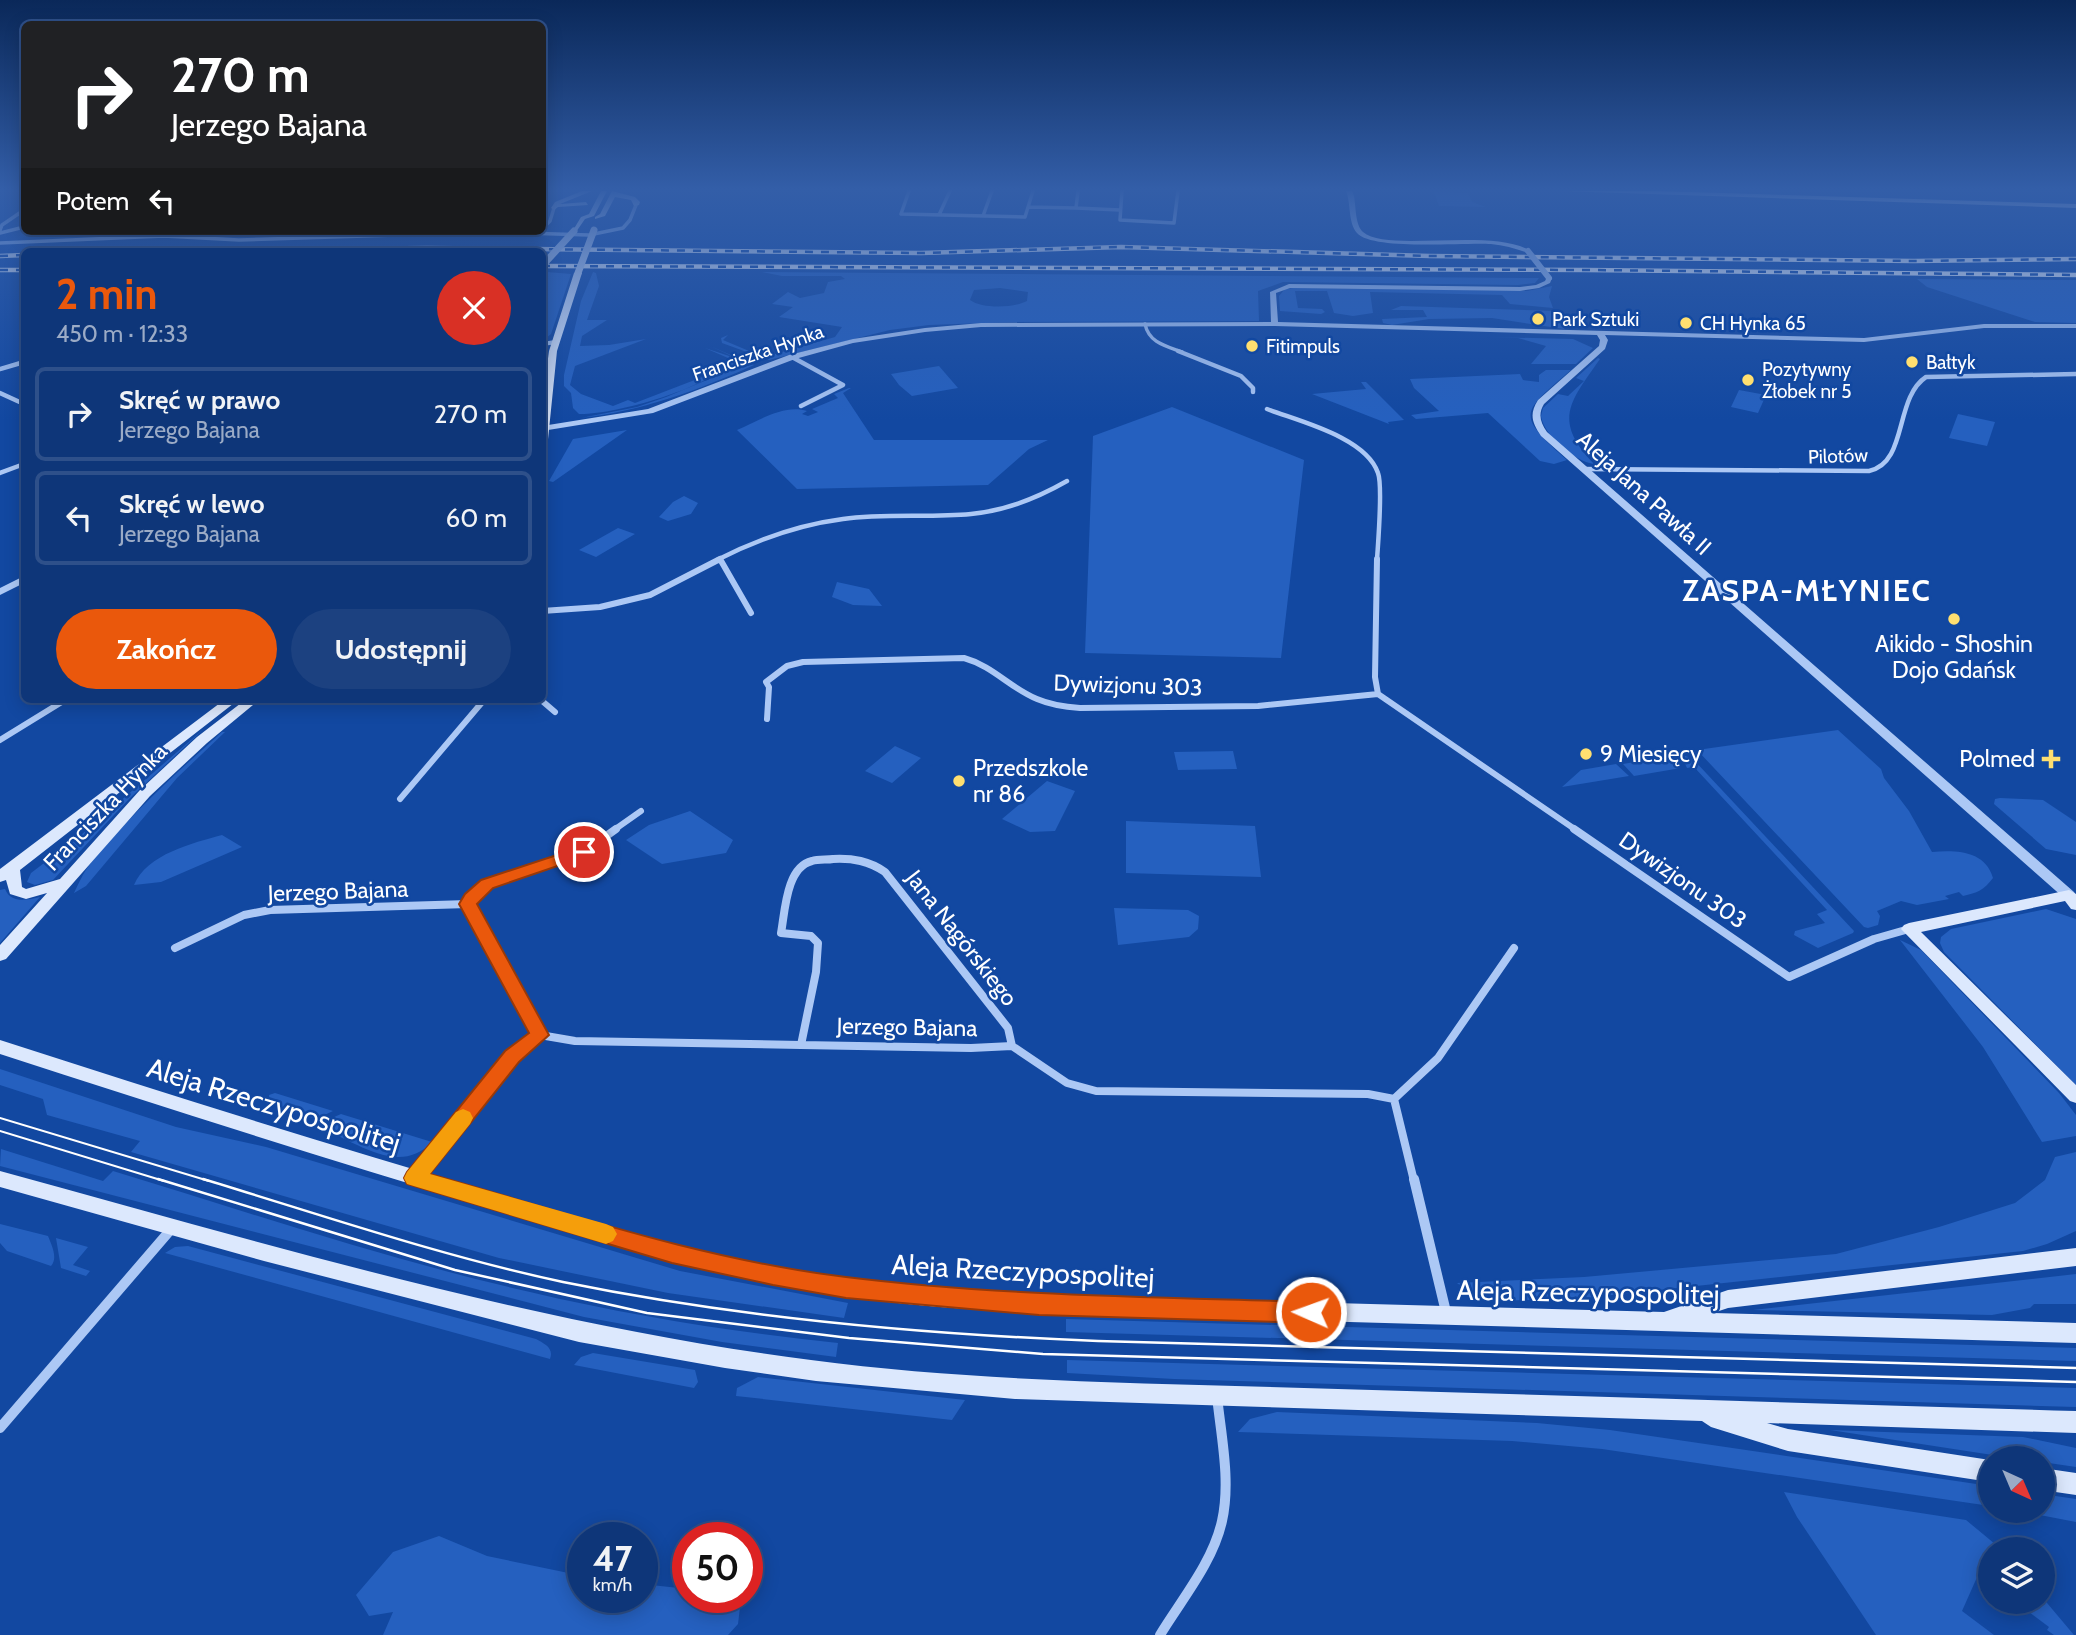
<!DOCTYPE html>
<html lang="pl">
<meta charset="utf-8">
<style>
:root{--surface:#0e3679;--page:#1c4180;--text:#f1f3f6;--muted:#9babc6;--line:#2e508a;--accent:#ea580c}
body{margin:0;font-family:Cabin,sans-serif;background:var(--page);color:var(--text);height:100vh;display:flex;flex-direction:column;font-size:26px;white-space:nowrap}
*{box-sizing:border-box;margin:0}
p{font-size:23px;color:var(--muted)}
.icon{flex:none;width:38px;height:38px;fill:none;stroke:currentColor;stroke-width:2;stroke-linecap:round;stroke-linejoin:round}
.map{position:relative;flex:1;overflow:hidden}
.details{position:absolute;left:21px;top:248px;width:525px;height:455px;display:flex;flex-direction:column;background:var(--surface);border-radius:10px;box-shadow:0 4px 18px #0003,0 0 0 2px var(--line)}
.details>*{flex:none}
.banner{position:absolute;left:21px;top:21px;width:525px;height:214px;border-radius:10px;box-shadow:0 4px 18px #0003,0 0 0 2px var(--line);background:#202124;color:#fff;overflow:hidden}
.needle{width:46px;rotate:136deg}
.tools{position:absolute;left:1978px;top:1446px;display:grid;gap:14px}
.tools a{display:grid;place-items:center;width:77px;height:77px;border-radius:50%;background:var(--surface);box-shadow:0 4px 18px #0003,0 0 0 2px var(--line);font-size:35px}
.speed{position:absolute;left:567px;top:1522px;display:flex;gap:14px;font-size:35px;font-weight:700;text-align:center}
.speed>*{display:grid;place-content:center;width:91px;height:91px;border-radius:50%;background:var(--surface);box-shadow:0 4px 18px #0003,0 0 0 2px var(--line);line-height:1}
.speed small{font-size:18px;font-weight:400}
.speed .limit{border:10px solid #d22;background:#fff;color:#111}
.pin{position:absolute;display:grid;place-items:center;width:60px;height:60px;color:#fff;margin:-30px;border:4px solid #fff;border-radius:50%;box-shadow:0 2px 7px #0007}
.me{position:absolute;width:77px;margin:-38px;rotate:272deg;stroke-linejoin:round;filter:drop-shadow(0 0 5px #0008)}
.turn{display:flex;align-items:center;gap:24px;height:147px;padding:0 35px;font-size:32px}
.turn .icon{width:91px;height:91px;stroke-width:2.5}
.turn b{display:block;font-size:49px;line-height:60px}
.then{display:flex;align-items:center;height:66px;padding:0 35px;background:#0003;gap:14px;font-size:26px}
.round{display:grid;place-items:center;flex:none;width:74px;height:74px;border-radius:37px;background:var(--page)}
.headline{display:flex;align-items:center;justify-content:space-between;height:119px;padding:0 35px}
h1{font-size:42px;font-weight:800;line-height:52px;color:var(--accent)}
.cta{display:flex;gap:14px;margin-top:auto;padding:14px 35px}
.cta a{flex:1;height:80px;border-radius:42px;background:var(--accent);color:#fff;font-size:28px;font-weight:800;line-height:80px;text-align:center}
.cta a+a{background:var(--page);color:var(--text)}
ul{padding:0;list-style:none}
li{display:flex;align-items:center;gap:21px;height:94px;margin:0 14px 10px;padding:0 21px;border:4px solid var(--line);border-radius:10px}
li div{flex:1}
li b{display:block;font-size:26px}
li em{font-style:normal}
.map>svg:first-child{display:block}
.green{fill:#2560bf;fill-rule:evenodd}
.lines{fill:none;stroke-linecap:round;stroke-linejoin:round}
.minor-far4{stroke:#acc8f5;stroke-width:3.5}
.minor-far3{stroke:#acc8f5;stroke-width:4.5}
.minor-far2{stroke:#acc8f5;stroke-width:6}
.minor-far1{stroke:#acc8f5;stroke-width:8}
.minor{stroke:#acc8f5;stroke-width:10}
.tertiary{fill:#acc8f5;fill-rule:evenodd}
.secondary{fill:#dce8fd;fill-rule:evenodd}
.primary{fill:#fafbff;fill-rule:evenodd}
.tram-far1{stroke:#fff;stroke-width:2}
.tram{stroke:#fff;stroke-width:2.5}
.rail-casing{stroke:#fff;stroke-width:4.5}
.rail{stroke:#1248a1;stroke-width:2.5;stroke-dasharray:8;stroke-linecap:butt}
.tertiary-bridge{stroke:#acc8f5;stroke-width:6}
.secondary-bridge{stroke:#dce8fd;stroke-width:7}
.route{fill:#ea580c;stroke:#983908;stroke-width:2}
.slow{fill:#f59e0b}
.poi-dot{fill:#ffdf70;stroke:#1248a1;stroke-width:2.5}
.labels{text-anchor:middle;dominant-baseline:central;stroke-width:5;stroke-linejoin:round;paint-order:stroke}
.far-poi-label{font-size:19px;fill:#fff;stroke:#1248a1;text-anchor:start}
.far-street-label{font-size:19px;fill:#fff;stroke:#1248a1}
.street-label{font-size:23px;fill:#fff;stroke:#1248a1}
.poi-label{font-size:23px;fill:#fff;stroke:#1248a1;text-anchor:start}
.near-street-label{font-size:28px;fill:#fff;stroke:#1248a1}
.district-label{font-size:30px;font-weight:bold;letter-spacing:2px;fill:#fff;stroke:#1248a1}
</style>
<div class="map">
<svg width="2076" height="1635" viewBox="0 0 2076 1635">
<rect width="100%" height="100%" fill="#1248a1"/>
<path class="green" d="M1434 192 1468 193 1472 202 1486 207 1439 206Z
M547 272 571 274 551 334 545 339H542V274Z
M593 272 596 273 599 286 587 320H607L582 336 580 346 609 345 646 339 575 366 570 385 581 394 613 406 628 400 635 403 718 371 728 358 705 348 729 356 731 361C710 388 614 415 579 414L573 408 571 393 564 386V375L581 301Z
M762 272 1539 278 1535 283 1518 285 1283 282 1258 291 1259 321 1013 322 929 325 890 330 769 360 722 343 721 338 728 335 723 340 761 356H768L835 337 842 327 779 317 793 307 772 304 788 292 800 298 824 293 828 282 845 279 841 276H782ZM1000 288 1028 292 1027 301C1014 308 982 309 970 300L974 290Z
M1917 279 2076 280V323L2035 322 1927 287Z
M1552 286 1549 297 1553 308 1510 304 1502 295 1370 292 1373 313 1353 316 1334 313 1327 291H1295L1298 308 1322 309 1325 312 1321 314 1280 311 1279 296 1285 289 1293 288 1527 291Z
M1401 306 1556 311 1564 329 1492 318 1429 319 1392 325 1383 323 1382 319 1427 317 1423 310H1391Z
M1487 337 1573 339 1593 348 1576 364H1531L1546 346 1518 338Z
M710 346 754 365C699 390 642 411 581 418L637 407 666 397 724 373 734 357Z
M1598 358 1600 359C1570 402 1552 420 1594 464 1574 461 1544 436 1541 416L1543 408 1558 394 1568 396 1584 381 1576 378Z
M939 366 958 388 912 396 899 385 891 374Z
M1546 370H1571C1521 413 1515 414 1567 460L1554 464 1540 461 1488 413 1416 419 1411 415 1439 411 1414 388 1410 379 1520 374 1523 380 1539 382V375Z
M1361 382H1366L1404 420 1388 422 1389 424 1312 394 1366 389Z
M849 388H851L843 393 874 440H1048L1029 449 988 485 797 489 737 430C758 421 784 404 807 411L802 414 808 416 818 412 812 409 838 398 834 394Z
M1739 390 1766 395 1758 413 1731 407Z
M1172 407 1304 460 1281 658 1085 653 1093 436Z
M1958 414 1995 422 1987 446 1949 438Z
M627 430 553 482 549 481 573 439Z
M684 496 698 503 691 514 668 521 659 517 673 502Z
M618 528 635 534 596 557 579 550Z
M837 582 869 589 882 606 853 605 832 597Z
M206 727 129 799 53 880 35 885 27 882 31 873 81 835Z
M1838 730 1881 769 1884 778 1909 811 1932 852C1955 850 1985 850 1993 878 1984 890 1977 893 1963 896L1959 892 1945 896 1949 899 1917 905 1901 901 1877 911 1880 916 1878 925 1868 928 1864 927 1697 750Z
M222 732H225L177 778 86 886 74 893C79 883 83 873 90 864 129 816 176 773 222 732Z
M895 746 921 758 892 783 865 771Z
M1233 751 1237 769 1178 770 1174 752Z
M1675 755 1681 768 1634 776 1623 764Z
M1681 755 1692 758 1854 931 1853 933 1818 948 1794 935 1795 931 1825 923 1817 914 1827 910 1694 767 1687 768Z
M1616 764 1629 776 1562 787 1581 770Z
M1047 781 1075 791 1055 831 1030 832 1002 819Z
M2000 798 2043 800 2076 822V855L2046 849 1994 804 1995 799Z
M690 811 733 840 726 853 662 864 626 840 649 825Z
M1126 821 1255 826 1261 877 1126 873Z
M222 835 242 847 161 882 134 885C147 854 193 843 222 835Z
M5 889C11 904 27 900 40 897L0 943V890Z
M1114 908 1188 910 1199 916 1198 929 1189 937 1118 945Z
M2046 909 2076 919V1085L1944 952 1940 943 1941 937 1951 929Z
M1900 940 1921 950 2059 1093 2076 1115V1136L2042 1142 1983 1047Z
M0 1069 176 1127 266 1147 680 1271 848 1303 844 1318 668 1293 499 1258 131 1152 140 1141 47 1115 43 1099 0 1085Z
M275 1093 333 1111 316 1119 270 1104 269 1095Z
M341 1114 432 1142C398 1178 354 1139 318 1128L323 1122Z
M1 1149 103 1181 113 1171C251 1213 389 1260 530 1292 631 1316 734 1332 838 1343L836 1357 722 1342 584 1317 0 1166Z
M2076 1152V1231L2047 1244 2023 1251 1584 1298 1493 1301 1476 1297 1457 1283 1584 1277 1836 1254 1939 1227 2015 1203 2045 1180 2055 1157Z
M0 1224 48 1236C52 1246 58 1258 51 1266L7 1251 0 1243Z
M56 1238 88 1247 73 1265 90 1271 86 1276 61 1268Z
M188 1246 536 1339C545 1344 554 1348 550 1359L165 1253 175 1247Z
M2076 1274V1304H2034L2030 1308 1992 1315 1753 1310Z
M1066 1319 2076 1348V1361L1066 1332Z
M593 1353 695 1370 698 1382 694 1388 574 1365 581 1357Z
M1067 1360 2076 1388V1407L1174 1379 1067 1373Z
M758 1377 965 1400 952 1420 736 1396 737 1388Z
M1277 1412 1537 1423 1610 1430 1990 1486V1506L1602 1449 1512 1441 1238 1432 1250 1419Z
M1830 1430 2023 1437 2076 1448V1467L2042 1462V1458H2012Z
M1784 1492 1966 1520 2001 1549H1990V1583L1978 1575 1962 1611 1994 1635H1876L1797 1517Z
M2042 1494 2076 1499V1522L2014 1510H2042Z
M439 1536 487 1556 583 1576V1598H642V1584L688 1589V1598L741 1599 738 1624 728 1635H383L393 1612 369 1616 356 1595 393 1552Z
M2042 1597 2074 1635H2054L2047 1630 2049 1627 2014 1601H2042Z"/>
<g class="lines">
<path class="minor-far4" d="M909 191 901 214 1025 217 1033 191
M1122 191 1120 220 1174 223 1178 191
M1029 207 1076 208 1078 191
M1076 208 1120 210
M939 215 950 191
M983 216 992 191
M545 226 550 221 554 208
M0 230 2 225 24 210
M0 233 24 227
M0 243 164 236 239 240 491 232 589 235 623 228 630 220 636 205
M1145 324C1149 343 1166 346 1182 352"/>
<path class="minor-far3" d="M1178 351 1241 376 1253 388V392
M792 357 843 385 801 406
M0 369 24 362
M0 393 24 404
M1267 409C1298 421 1366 437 1378 473 1383 486 1378 543 1377 560
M1583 469 1869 471C1908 463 1894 398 1926 377L2076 374
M0 473 24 464
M717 560C758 539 797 525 843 519 885 513 929 518 971 514 1004 511 1039 497 1067 481"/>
<path class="minor-far2" d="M720 559 751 613
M1377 559 1375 677 1378 694 1576 830
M542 611 600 607 650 595 720 559
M541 700 555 712
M767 719 769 687 766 682 787 666 803 662 964 658C993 666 1010 688 1037 699 1051 705 1065 707 1080 708L1258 706 1378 694
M0 740 65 700
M400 799 484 700
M614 830 641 811"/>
<path class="minor-far1" d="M1574 829 1789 977 1874 939 1909 929
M468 904 475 892 487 884 584 852 616 829
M175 948 244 915 270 910 468 904 540 1035
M801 1045 971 1048 1012 1046
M1394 1099 1414 1181
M415 1178 512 1056 540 1035 575 1041 801 1045 816 972 818 943 811 936 781 933C785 912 786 867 812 861 818 859 827 860 833 859 853 858 869 861 885 872L1008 1028 1012 1046 1067 1083 1096 1091 1368 1094 1394 1099 1438 1058 1514 948"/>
<path class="minor" d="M1414 1179 1446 1312
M0 1428 173 1227
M1160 1635C1182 1599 1213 1562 1222 1521 1231 1481 1221 1436 1217 1396"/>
<path class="tertiary" d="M1346 191H1352L1354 196C1356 206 1355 225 1363 232 1387 253 1491 227 1531 251L1528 253C1516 249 1504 245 1491 244 1464 242 1373 251 1357 233 1348 223 1351 203 1346 191Z
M1547 277 1552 278 1550 283 1539 288 1520 291 1290 288 1276 293 1278 322 1864 338 1984 324H2076V328H1984L1864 342 1605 335 1608 340 1605 349 1544 404C1538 414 1540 422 1547 432L2074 892 2076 895 2074 898H2064L1541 436C1532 423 1529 414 1538 400L1599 346 1600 340 1597 335 1275 326 981 327 925 332 853 343 795 359 653 413 542 431V426L648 409 789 355 853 339 925 328 981 323 1271 322 1270 292 1289 284 1520 287 1536 285 1545 281Z
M555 340 559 342 558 344 542 346V342Z
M24 576V583L0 595V588Z"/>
<path class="secondary" d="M582 191H592L560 204 586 202 588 205 558 207 554 210 551 208 555 202Z
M601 191H607L594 216 585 219 576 232H572L581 217 589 214Z
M612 191 635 197 640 202 639 205 634 206 631 200 615 197 605 216 595 219V217L600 214Z
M578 271 582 273 557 351 547 449 542 452V404L549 351 574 273Z
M224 700H238L20 870 22 887 26 889 60 879 140 790 197 737 245 700H259L207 743 150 796 6 959 0 961V945L47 893 26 899 10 894 6 880 0 882V869Z
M2069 890 2076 894V910L2071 909 2065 901 1921 932 2076 1085V1103L2070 1101 1901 929 1904 925 1909 923Z
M0 1040C164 1093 329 1145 495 1193 597 1223 698 1254 803 1272 881 1286 960 1290 1039 1295L1664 1312 1728 1290 2076 1248V1266L1728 1308 1713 1313 2076 1323V1343L1039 1313C960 1309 881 1304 803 1290 694 1271 589 1238 484 1206 322 1158 161 1106 0 1054Z
M0 1171C266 1244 537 1325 811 1360 986 1383 1162 1383 1338 1389 1584 1396 1830 1404 2076 1411V1433L1767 1423 1788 1429 1990 1460V1482L1788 1451 1711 1427 1702 1421 1015 1399 816 1381 725 1368 579 1342 264 1261 0 1187Z
M2042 1468 2076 1473V1495L2042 1490Z"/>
<path class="primary" d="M1560 191H1657L2076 204V208Z"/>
<path class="tram-far1" d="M0 1118 209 1181
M0 1131 164 1181"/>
<path class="tram" d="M158 1179 455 1270 647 1313 849 1338 1043 1354 2076 1382
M203 1179C322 1215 441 1256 563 1282 739 1318 919 1334 1098 1341L2076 1368"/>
<defs>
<path id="rail" d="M101 252 427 248 921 253 1121 247 1430 256 1914 261 2076 259
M0 256 24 255
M542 266 1586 270 2076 275
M0 270H24"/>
</defs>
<use href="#rail" class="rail-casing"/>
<use href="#rail" class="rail"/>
<path class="tertiary-bridge" d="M1528 251 1549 278"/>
<path class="secondary-bridge" d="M542 266 574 231
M578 273 594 230"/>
</g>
<linearGradient id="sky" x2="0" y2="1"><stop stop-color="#0a2859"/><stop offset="0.45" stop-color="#335ea8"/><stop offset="1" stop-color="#335ea8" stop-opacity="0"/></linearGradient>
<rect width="2076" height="420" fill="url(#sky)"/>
<path class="route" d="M584 846 590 848 593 852 590 855 493 888 477 904 549 1035 519 1062 430 1174C567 1213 704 1260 846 1277 1000 1296 1156 1297 1311 1302L1319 1305 1323 1312 1319 1320 1311 1323 1039 1315 846 1298 773 1285 672 1263 407 1184 404 1178 407 1172 505 1051 529 1033 459 904 465 894 481 880Z"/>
<path class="slow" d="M463 1109 470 1112 473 1118 470 1124 430 1174 606 1224 613 1227 617 1234 613 1241 606 1244 407 1184 404 1178 407 1172 456 1112Z"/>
<g class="poi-dot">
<circle cx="1538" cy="319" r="7"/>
<circle cx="1686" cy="323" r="7"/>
<circle cx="1252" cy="346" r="7"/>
<circle cx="1912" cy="362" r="7"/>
<circle cx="1748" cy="380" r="7"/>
<circle cx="1954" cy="619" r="7"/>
<circle cx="1586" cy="754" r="7"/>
<path d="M2047.5 748.5h7v7h7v7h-7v7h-7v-7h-7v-7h7z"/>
<circle cx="959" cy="781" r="7"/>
</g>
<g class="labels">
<g class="far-poi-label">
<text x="1552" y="319">Park Sztuki</text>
<text x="1700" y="323">CH Hynka 65</text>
<text x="1266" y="346">Fitimpuls</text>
<text x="1926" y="362">Bałtyk</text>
<text x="1762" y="369">Pozytywny<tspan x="1762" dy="22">Żłobek nr 5</tspan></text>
</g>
<g class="far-street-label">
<text transform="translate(758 353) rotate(-19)">Franciszka Hynka</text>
<text transform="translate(1838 456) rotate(-2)">Pilotów</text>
</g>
<g class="street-label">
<text transform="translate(1644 493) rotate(42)">Aleja Jana Pawła II</text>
<text transform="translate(1128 685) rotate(2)">Dywizjonu 303</text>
<text transform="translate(105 807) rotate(-46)">Franciszka Hynka</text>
<text transform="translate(1683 880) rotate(35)">Dywizjonu 303</text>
<text transform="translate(338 891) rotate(-2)">Jerzego Bajana</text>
<text transform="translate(962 938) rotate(52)">Jana Nagórskiego</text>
<text transform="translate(907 1027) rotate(1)">Jerzego Bajana</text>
</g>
<g class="poi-label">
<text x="1954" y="644" text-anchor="middle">Aikido - Shoshin<tspan x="1954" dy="26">Dojo Gdańsk</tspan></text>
<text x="1600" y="754">9 Miesięcy</text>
<text x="2035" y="759" text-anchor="end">Polmed</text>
<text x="973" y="768">Przedszkole<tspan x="973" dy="26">nr 86</tspan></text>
</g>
<g class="near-street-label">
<text transform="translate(274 1105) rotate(17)">Aleja Rzeczypospolitej</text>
<text transform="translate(1023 1271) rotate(3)">Aleja Rzeczypospolitej</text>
<text transform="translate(1588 1292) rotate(1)">Aleja Rzeczypospolitej</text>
</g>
<g class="district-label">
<text x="1807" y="590">ZASPA-MŁYNIEC</text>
</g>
</g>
</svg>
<div class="tools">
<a><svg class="needle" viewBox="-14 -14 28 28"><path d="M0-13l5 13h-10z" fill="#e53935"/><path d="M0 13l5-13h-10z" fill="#9babc6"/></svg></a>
<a><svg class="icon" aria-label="layers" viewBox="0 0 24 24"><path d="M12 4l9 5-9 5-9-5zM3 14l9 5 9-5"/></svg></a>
</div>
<div class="speed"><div>47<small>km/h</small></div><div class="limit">50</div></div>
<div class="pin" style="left:584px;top:852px;background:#d93025"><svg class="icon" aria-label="arrive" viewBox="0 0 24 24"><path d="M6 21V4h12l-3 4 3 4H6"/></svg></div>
<svg class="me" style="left:1311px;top:1312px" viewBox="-20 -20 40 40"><circle r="17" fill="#ea580c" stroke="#fff" stroke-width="3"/><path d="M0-11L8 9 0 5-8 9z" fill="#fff"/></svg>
<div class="banner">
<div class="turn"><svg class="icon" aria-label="right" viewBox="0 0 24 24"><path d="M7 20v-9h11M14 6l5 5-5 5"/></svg><div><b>270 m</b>Jerzego Bajana</div></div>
<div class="then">Potem<svg class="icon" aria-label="left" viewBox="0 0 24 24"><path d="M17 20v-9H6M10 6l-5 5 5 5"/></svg></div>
</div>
<section class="details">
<div class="headline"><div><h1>2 min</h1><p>450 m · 12:33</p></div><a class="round" style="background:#d93025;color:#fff"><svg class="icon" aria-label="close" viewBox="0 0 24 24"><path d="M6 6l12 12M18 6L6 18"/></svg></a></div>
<ul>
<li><svg class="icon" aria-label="right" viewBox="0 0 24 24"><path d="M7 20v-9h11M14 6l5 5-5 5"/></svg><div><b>Skręć w prawo</b><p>Jerzego Bajana</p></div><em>270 m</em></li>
<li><svg class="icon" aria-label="left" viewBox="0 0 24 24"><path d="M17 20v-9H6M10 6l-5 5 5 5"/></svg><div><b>Skręć w lewo</b><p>Jerzego Bajana</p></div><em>60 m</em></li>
</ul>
<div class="cta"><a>Zakończ</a><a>Udostępnij</a></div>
</section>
</div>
